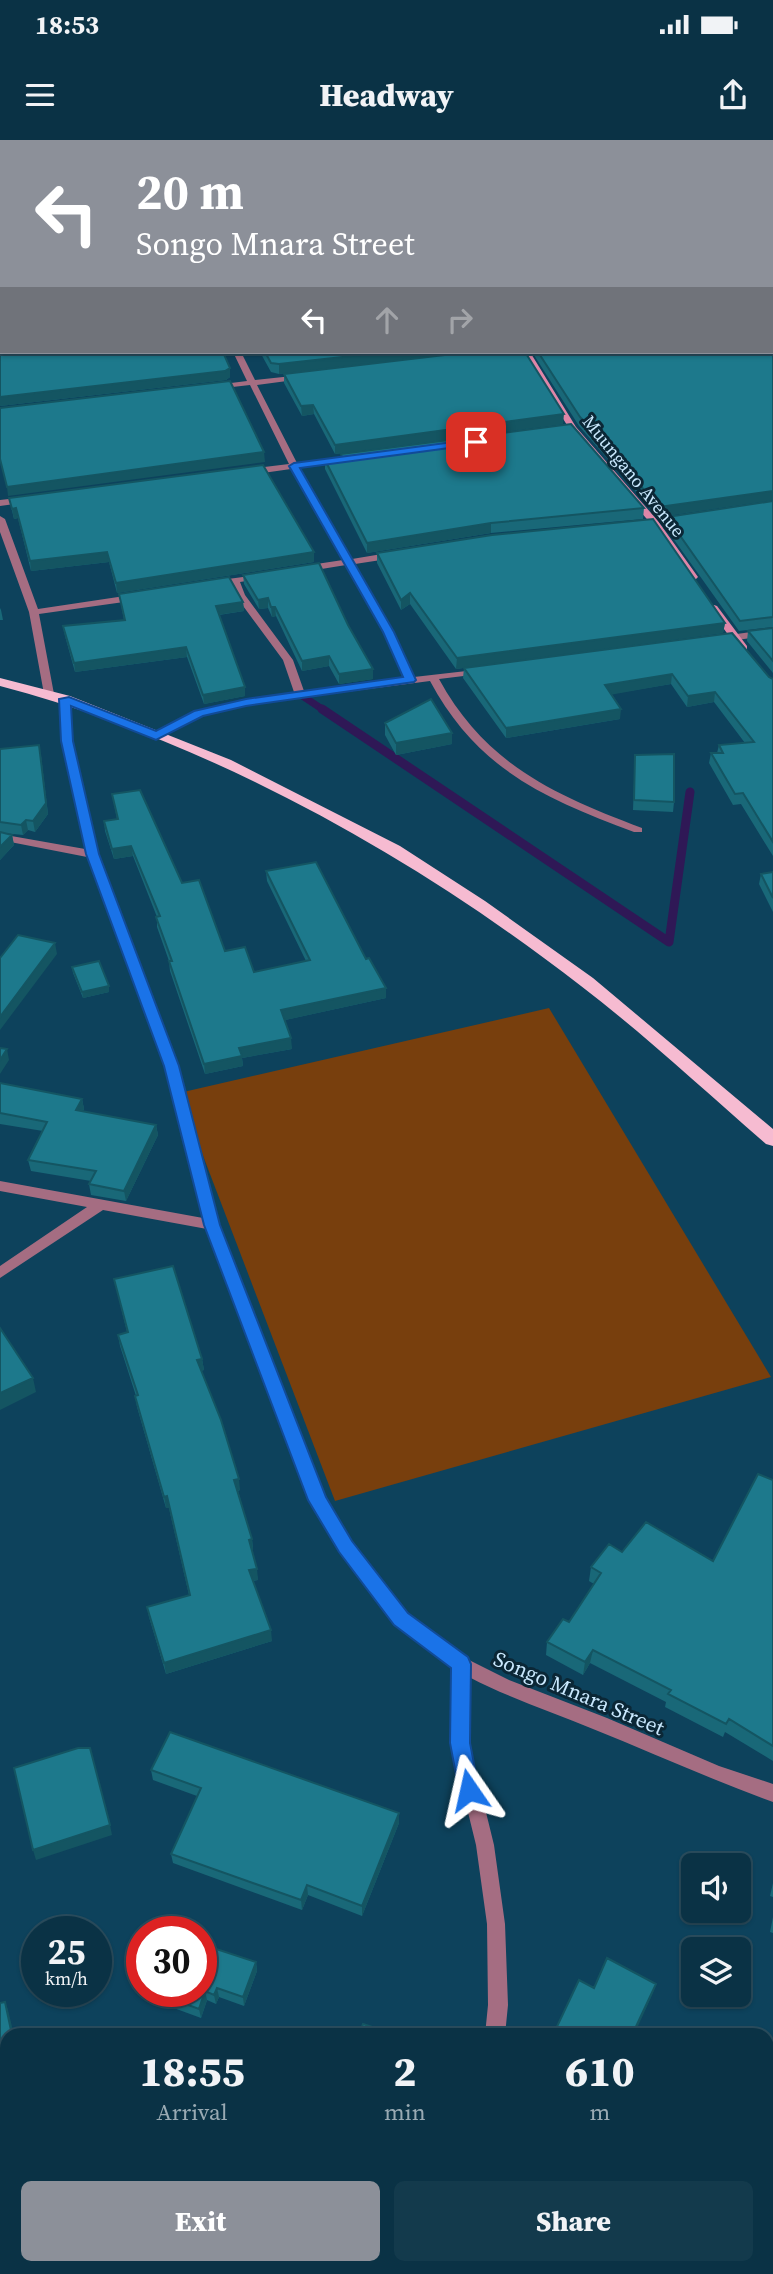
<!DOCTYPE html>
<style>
:root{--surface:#0a3245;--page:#133a4c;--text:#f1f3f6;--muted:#99aab3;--line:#2a4d5e;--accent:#8c9099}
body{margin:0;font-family:"Source Serif 4",serif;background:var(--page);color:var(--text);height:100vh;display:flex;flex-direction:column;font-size:26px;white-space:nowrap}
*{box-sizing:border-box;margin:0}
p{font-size:23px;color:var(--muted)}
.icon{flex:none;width:38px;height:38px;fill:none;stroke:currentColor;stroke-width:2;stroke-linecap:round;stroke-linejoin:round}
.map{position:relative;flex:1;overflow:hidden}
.drawer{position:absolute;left:0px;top:1888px;width:774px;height:247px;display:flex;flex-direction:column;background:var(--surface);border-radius:21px 21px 0 0;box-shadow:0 2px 5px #0004,0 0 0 2px var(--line)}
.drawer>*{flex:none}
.banner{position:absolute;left:0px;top:0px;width:774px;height:214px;box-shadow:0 2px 5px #0004,0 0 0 2px var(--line);background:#8c9099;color:#fff;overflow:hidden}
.controls{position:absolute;left:681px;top:1713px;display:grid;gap:14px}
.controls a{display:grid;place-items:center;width:70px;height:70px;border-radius:10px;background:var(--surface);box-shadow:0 2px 5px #0004,0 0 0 2px var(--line);font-size:35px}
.speed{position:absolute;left:21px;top:1776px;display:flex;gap:14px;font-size:35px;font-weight:700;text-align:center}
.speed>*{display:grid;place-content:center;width:91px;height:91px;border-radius:50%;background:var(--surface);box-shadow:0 2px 5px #0004,0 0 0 2px var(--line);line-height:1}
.speed small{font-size:18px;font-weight:400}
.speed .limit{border:10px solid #d22;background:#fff;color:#111}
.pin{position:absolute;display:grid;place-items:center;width:60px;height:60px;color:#fff;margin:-30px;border-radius:14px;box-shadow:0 4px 10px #0006}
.me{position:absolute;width:77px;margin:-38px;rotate:349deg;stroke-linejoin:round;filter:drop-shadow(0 0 5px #0008)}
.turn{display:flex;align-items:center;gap:24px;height:147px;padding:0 21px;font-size:32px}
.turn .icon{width:91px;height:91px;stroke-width:2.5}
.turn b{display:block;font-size:49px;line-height:60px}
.lanes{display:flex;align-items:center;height:66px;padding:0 21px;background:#0003;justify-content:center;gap:35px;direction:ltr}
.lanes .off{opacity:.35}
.eta{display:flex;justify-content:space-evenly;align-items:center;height:119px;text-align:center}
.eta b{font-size:42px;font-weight:800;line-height:49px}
.primary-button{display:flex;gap:14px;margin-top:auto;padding:14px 21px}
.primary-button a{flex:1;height:80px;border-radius:10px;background:var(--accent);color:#fff;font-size:28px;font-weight:800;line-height:80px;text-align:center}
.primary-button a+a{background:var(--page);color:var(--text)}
.status{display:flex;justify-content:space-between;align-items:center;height:49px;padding:0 35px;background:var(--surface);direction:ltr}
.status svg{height:19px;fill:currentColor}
header{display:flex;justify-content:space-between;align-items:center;height:91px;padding:0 21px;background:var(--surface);font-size:32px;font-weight:800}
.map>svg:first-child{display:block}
.green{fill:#783f0d}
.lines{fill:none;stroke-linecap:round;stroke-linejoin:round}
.stream-far1{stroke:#2f1856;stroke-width:7}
.stream{stroke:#2f1856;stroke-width:9}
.minor{fill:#a56d82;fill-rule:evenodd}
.secondary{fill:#de86a8;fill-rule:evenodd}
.trunk{fill:#f6bbd1;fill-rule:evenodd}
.wall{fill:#196878}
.shaded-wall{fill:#145562}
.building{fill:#1d798c;stroke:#145562;stroke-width:2}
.route{fill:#1a73e8;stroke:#114b97;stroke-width:2}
.labels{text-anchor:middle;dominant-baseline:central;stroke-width:6;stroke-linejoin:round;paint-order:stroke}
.far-street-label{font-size:18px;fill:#cae9fe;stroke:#0b2736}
.street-label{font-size:21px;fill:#cae9fe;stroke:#0b2736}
</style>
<div class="status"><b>18:53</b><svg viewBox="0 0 49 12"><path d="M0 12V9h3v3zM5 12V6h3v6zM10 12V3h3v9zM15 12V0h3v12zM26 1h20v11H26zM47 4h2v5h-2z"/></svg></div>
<header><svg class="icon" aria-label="menu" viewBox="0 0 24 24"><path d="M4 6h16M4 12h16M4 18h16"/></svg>Headway<svg class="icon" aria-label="share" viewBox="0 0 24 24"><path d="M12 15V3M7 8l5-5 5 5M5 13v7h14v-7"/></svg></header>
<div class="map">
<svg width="773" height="2134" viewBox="0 0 773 2134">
<rect width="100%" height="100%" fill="#0d425c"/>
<path class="green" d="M549 868 771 1237 335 1361 179 953Z"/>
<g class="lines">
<path class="stream-far1" d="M301 555 325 571"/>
<path class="stream" d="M322 569 669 802 690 652"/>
<path class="minor" d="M700 0H707L708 2H701Z
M233 212H241L255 240 302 235 306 237 302 239 257 245 297 323 342 317 346 320 342 323 300 328 352 419 394 412 399 415 394 418 355 424 394 492 414 537 484 529 485 531 480 534 439 539C486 625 555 655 642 688V692H634C544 658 478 630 430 541L246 565 202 576 160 598H152V594L194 572 246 559 294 552 283 520 235 455 231 444 210 446V442L213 441 265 434V438L240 442 245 455 293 520 304 551 404 538 384 492 346 425 303 432 298 429 303 426 343 420 291 329 248 335 244 332 248 329 289 324 250 245 215 249 211 247 215 245 247 241Z
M26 357 31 360 29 362 0 366V360Z
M0 376 5 379 38 469 138 454 143 457 138 460 39 474 54 554 53 556H45L44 554 29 472 0 392Z
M773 489V495L722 502 717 499 722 496Z
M65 556 70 559 72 602 98 714 178 926 219 1085 324 1358 351 1402 407 1474 467 1519 509 1540 607 1578 719 1626 773 1644V1662C712 1640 653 1613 593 1589 552 1572 509 1558 469 1537V1603L494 1705 505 1784 508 1865 505 1895H485L488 1865 487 1784 476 1705 451 1603 452 1528 395 1484 339 1412 311 1365 207 1089 103 1070 0 1138V1126L87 1067 0 1051V1041L203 1078 164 926 87 717 0 700V694L85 709 62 602 60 559Z
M284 2128H313L310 2134H281Z"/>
<path class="secondary" d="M522 212H530L576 287 658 381 698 437 696 439H690L652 385 570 290Z
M714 465 717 466 747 506V510H739L709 468Z"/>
<path class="trunk" d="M0 538 70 556 231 620 400 706 485 761 593 838 773 989V1006L766 1004C705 951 645 895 581 846 411 714 208 601 0 546Z"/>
</g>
<path class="wall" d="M0 0H701L2 2V212L230 228V237L226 240 0 266Z
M772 60H773V360L658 377 579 286 532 212H772Z
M260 212H466L279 234 271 232Z
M284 234 563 284 335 314 314 274 302 276 284 243Z
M341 314 644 368 643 379 491 393 367 413 325 329V320L341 317Z
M9 358 314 412V422L117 453 109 422 31 431 18 378 14 379Z
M773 361V487L739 491 665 387 667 377Z
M377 413 725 483 723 493 456 529 410 464 401 470 377 423Z
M243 435 373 539 339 544 329 526 302 531 276 476 272 477 268 468 259 469 244 444Z
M119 454 243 462 244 471 219 475 245 556 204 564 187 517 75 532 65 496 63 486 124 480Z
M0 468 1 470 3 480H0Z
M773 488V533L747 501 748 491Z
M464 528 769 537 773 539V716L741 664 733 665 709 623 711 613H717L719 605 745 603 714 562 687 567 671 544 611 554 620 579 506 598 463 538Z
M385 583 452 604 396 615 385 595Z
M0 609 41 616 48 674 35 692 28 690 23 695 3 693 12 695 14 705 0 720Z
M635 615 674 662 673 672 633 670Z
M112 654 182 743 225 811 254 832 306 821 267 741 266 731 386 858 285 880 292 909 242 918 243 926 205 934 170 831 169 821 157 787V777L133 716 114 719 105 691 104 681 117 679Z
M773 732V772L759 744 761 734Z
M72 827 109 846V852L83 858 73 833Z
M0 943 82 959 84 969 83 971 156 985 158 995 126 1061 91 1055 89 1044 91 1041 31 1031 28 1020 43 991 0 984Z
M114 1139 202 1219 204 1230 201 1231 240 1350 238 1351 252 1399 253 1410H252L258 1440 253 1441 272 1501 166 1534 149 1477 147 1467 189 1455 169 1368H166L137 1267 135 1256H136L120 1206 118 1195 127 1192Z
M773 1340V1621L725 1592 723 1597 665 1567 666 1562 590 1523 583 1535 546 1515 547 1502 569 1482 594 1444 589 1441 591 1427 622 1412 713 1421Z
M151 1630 399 1673V1683L362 1776 308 1755 302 1770 173 1723 171 1714 197 1656 153 1640Z
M773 1743V1757L770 1756Z
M773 1777V1793L770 1792Z
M256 1822 257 1831 244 1866 219 1857 216 1864 207 1860 201 1878 171 1867 169 1858Z"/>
<path class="shaded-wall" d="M388 212H466L279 234V224Z
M230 228V237L226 240 0 266V257Z
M313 265 314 274 302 276 301 266Z
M564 274 563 284 335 314V305Z
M264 312 265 322 8 356 7 347Z
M773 351V360L658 377 659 367Z
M16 368 18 378 14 379 12 369Z
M491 383V393L367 413V403Z
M107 412 109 422 31 431 30 421Z
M314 412V422L117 453 116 443Z
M410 453V464L401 470V460Z
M268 458V468L259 469 258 460Z
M243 462 244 471 217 475 216 466Z
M271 467H275L276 476 272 477Z
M725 483 723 493 456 529 457 518Z
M186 507 187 517 75 532 74 523Z
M329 516V526L302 531V521Z
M373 529V539L339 544V534Z
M672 534 671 544 604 556 605 545Z
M245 547V556L204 564 203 555Z
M715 552 714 562 687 567 688 556Z
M621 569 620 579 506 598V588Z
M452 593V604L396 615V603Z
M41 616 48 674 35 692 33 681Z
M26 680 28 690 23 695 21 685Z
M12 695 14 705 0 720V707Z
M131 706 133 716 114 719 112 709Z
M55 803 57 814 0 890V877Z
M109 846V852L83 858 82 852Z
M386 848V858L281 881V870Z
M291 898 292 909 242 918 243 926 205 934 204 924 239 908Z
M7 909 9 920 0 934V920Z
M82 959 84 969 78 980 76 970Z
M156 985 158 995 126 1061 124 1051Z
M202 1219 204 1230 198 1232 197 1220Z
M33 1238 36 1252 0 1270V1253Z
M239 1339 240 1350 236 1351 234 1340Z
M167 1356 169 1368H166L164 1357Z
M252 1399 253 1410 250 1411 249 1400Z
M257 1429 258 1440 250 1441 249 1430Z
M271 1490 272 1501 166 1534 164 1523Z
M593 1510 590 1523 583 1535 585 1522Z
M399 1673V1683L362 1776V1766Z
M110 1685 112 1695 36 1720 33 1710Z
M307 1745 308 1755 302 1770 301 1760Z
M256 1822 257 1831 244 1866 243 1857Z
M656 1844 653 1853 634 1895H632Z
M217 1848 219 1857 216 1864 214 1855Z
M205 1851 207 1860 201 1878 199 1869Z
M5 1862 8 1870 14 1895H12Z
M7 1930V1940L0 1943V1933Z
M31 2128H35V2134H31Z"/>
<path class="building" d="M3 0H701L703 2H2V48L0 47V1Z
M720 0H773V43H772V2H708Z
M2 52V101H0V57Z
M772 65H773V148H772Z
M0 108H2V186H0Z
M772 157H773V351L659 367 580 277 538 212H772Z
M0 194H2V212H223L230 228 225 231 0 257Z
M265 212H388L279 224 271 223Z
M470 212H525L564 274 335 305 313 265 301 266 284 234Z
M230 241 264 312 7 347 0 319V268Z
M571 284 644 368 491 383 367 403 325 320 342 317 341 314Z
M263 325 314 412 116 443 107 412 30 421 16 368 12 369 9 358Z
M773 361V477L740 481 667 377Z
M653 379 725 483 457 518 410 453 401 460 377 413 492 395Z
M319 423 348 485 373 529 339 534 329 516 302 521 275 467H271L268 458 258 460 243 435Z
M229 437 243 462 216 466 245 547 203 555 186 507 74 523 63 486 125 480 119 454Z
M773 488V521L748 491Z
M732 493 769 537 773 539V702L743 653 735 654 711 613H723L719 605 754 602 715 552 688 556 672 534 605 545 621 569 506 588 464 528Z
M431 559 452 593 396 603 385 583Z
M39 605 46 663 33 681 26 680 21 685 0 682V609Z
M674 614V662L634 660 635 615Z
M140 650 182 743 199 740 225 811 245 807 254 832 310 820 266 731 316 722 366 819 369 818 386 848 281 870 291 898 239 908 242 916 204 924 169 821H172L156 777 160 776 131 706 112 709 104 681 118 679 112 654Z
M0 692 12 695 0 707Z
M773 732V758L761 734Z
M18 795 55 803 0 877V818Z
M99 821 109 846 82 852 72 827Z
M0 908 7 909 0 920Z
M0 943 82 959 76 970 156 985 124 1051 89 1044 96 1031 28 1020 47 982 0 973Z
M173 1126 202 1219 197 1220 221 1280 239 1339 234 1340 252 1399 249 1400 257 1429 249 1430 271 1490 164 1523 147 1467 190 1455 167 1356 164 1357 135 1256 138 1255 118 1195 128 1192 114 1139Z
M0 1188 33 1238 0 1253Z
M758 1334 773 1340V1606L729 1579 726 1584 668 1554 671 1550 593 1510 585 1522 547 1502 563 1479 569 1482 601 1433 591 1427 609 1404 622 1412 646 1382 713 1421Z
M170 1592 399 1673 362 1766 307 1745 301 1760 171 1714 201 1648 151 1630Z
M78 1608H90L110 1685 33 1710 14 1628Z
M201 1804 256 1822 243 1857 217 1848 214 1855 205 1851 199 1869 169 1858 172 1852H201Z
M607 1818 656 1844 632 1895H553L579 1840 594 1848Z
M5 1862 12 1895H7V1930L0 1933V1863Z
M363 1884 397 1895H359Z
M7 2110V2128H31V2134H0V2111Z
M123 2128H163V2134H95Z"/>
<path class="route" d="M476 299 481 302 479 304 300 328 394 492 416 540 414 542 246 566 203 576 156 600 71 566 73 601 99 714 179 926 220 1085 326 1357 352 1401 408 1473 468 1517 471 1524 470 1603 479 1650 476 1657 469 1659 462 1657 459 1650 450 1603 451 1528 394 1485 339 1412 308 1360 204 1085 164 926 86 714 61 601 59 559 69 557 156 591 194 571 246 559 403 537 383 492 289 326 294 323Z"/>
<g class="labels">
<g class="far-street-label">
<text transform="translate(634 336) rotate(51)">Muungano Avenue</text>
</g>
<g class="street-label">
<text transform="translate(579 1553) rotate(23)">Songo Mnara Street</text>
</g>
</g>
</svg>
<div class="controls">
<a><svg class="icon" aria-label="sound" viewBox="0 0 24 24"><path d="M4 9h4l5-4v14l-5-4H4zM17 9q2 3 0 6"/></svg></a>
<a><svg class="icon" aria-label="layers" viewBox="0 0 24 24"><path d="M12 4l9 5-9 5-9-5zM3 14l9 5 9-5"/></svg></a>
</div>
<div class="speed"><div>25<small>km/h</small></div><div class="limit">30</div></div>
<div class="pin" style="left:476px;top:302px;background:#d93025"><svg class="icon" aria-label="arrive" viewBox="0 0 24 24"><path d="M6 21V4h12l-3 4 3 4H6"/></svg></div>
<svg class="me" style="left:469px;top:1650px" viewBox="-20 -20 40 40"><path d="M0-17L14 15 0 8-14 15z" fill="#1a73e8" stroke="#fff" stroke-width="4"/></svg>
<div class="banner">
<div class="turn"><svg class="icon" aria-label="left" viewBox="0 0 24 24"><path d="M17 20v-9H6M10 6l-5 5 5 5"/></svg><div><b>20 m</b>Songo Mnara Street</div></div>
<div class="lanes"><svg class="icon" aria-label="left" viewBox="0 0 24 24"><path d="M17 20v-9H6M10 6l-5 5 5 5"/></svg><svg class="icon off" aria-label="ahead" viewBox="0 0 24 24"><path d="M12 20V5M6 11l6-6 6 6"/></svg><svg class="icon off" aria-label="right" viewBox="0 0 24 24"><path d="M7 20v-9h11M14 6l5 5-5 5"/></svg></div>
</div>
<section class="drawer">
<div class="eta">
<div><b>18:55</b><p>Arrival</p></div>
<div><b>2</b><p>min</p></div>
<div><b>610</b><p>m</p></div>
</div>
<div class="primary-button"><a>Exit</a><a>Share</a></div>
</section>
</div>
